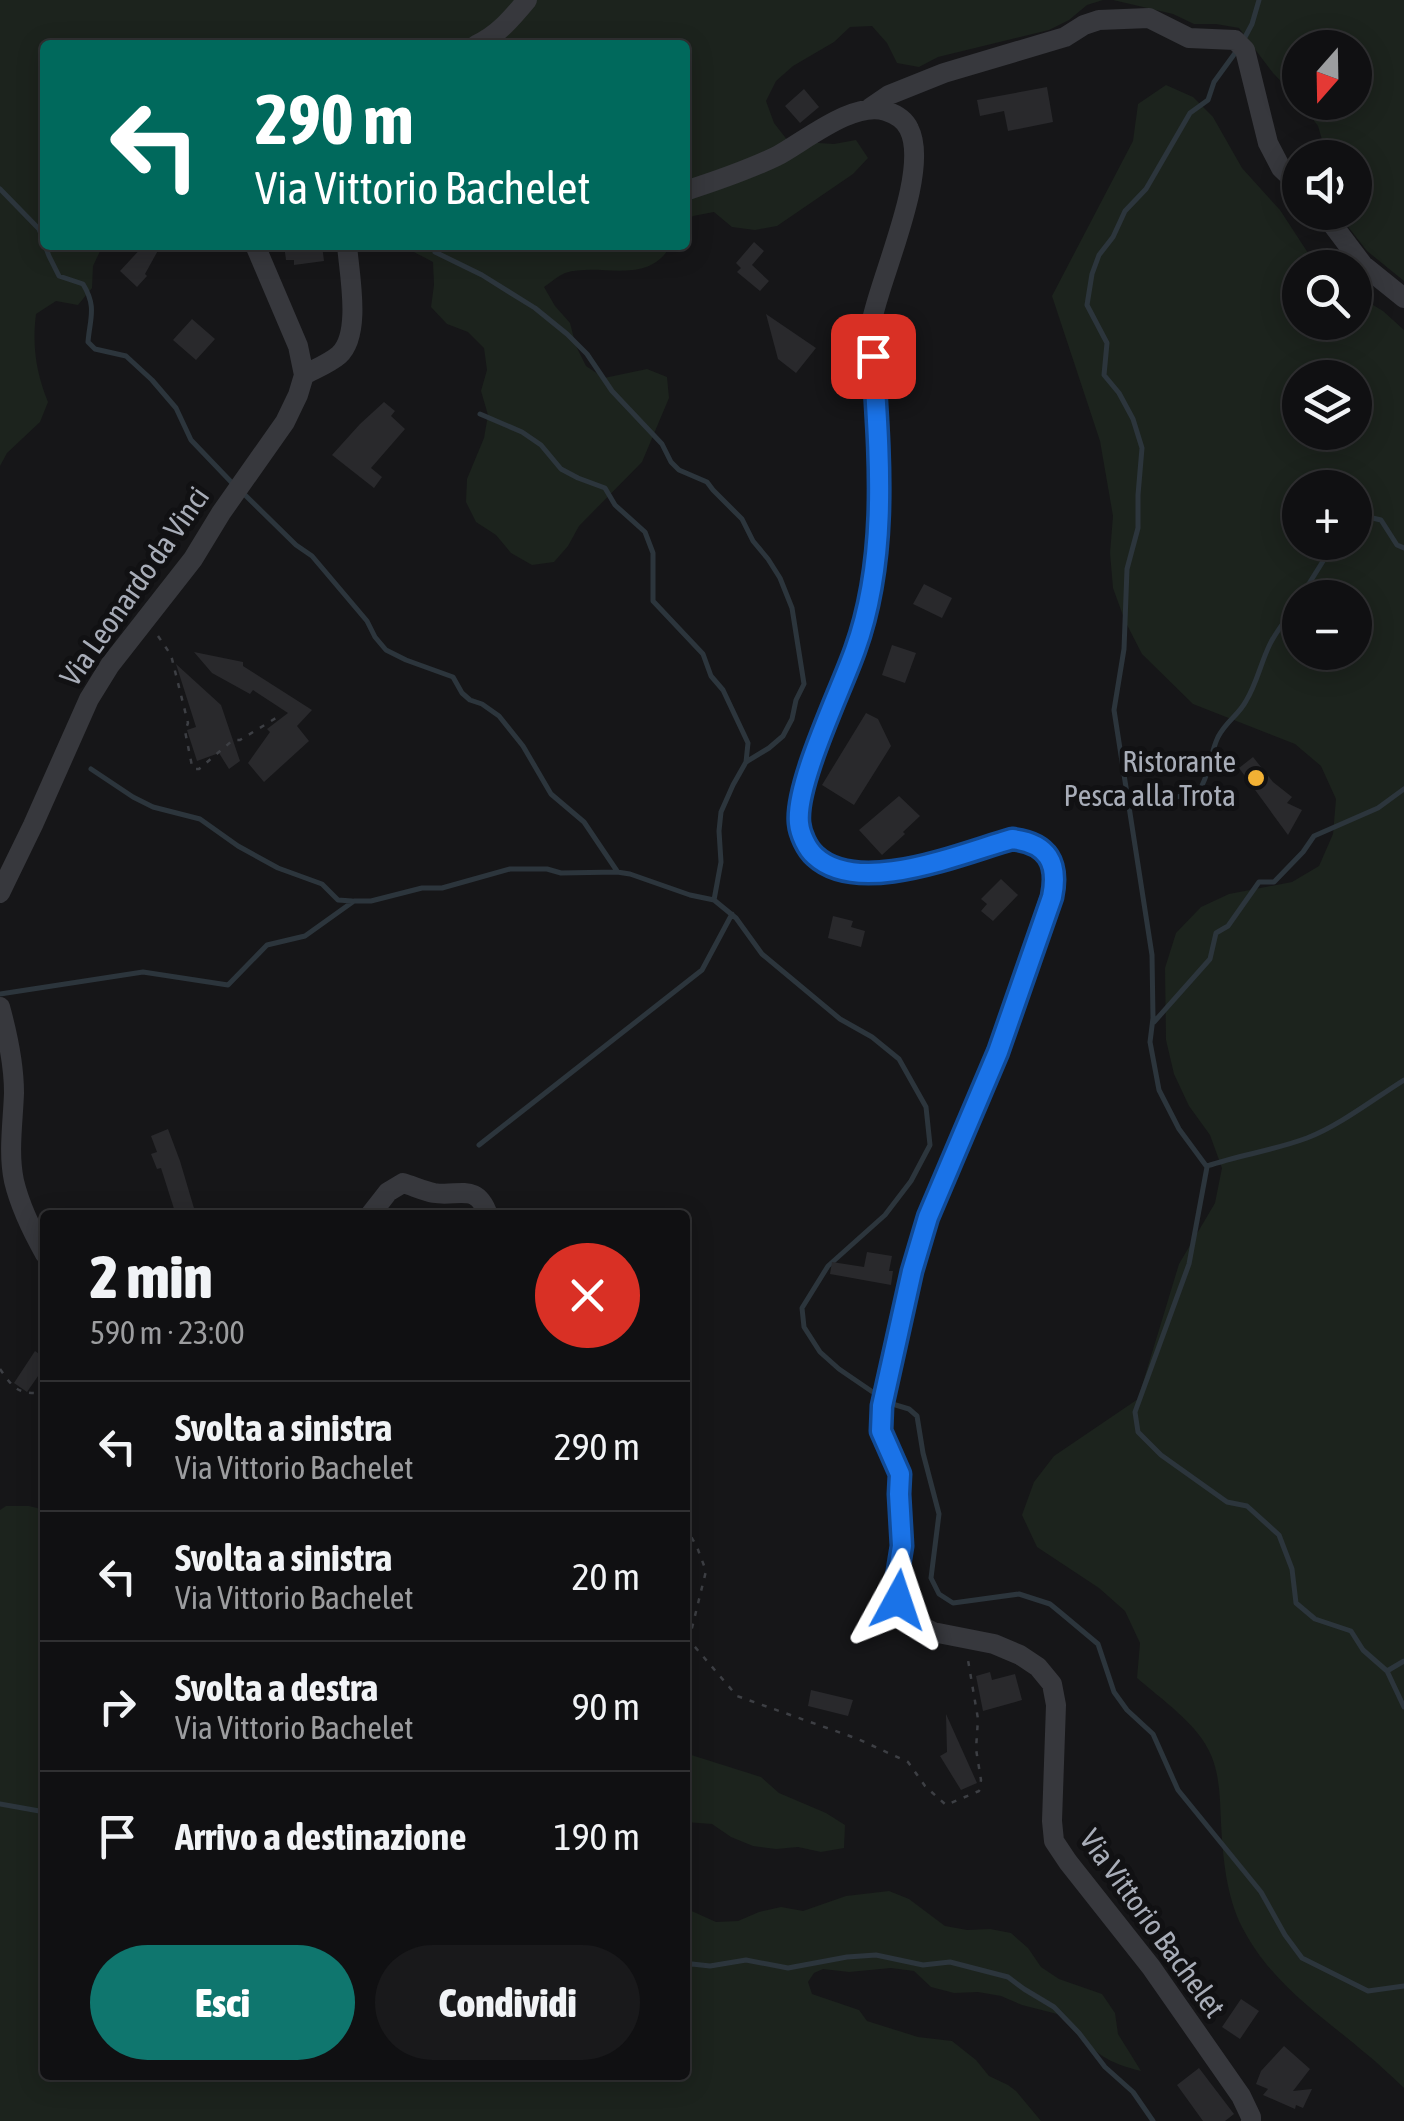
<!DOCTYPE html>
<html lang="it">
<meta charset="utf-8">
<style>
:root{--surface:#101012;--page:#19191b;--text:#f1f3f6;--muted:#9c9d9f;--line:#303032;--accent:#0f766e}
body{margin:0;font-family:"Asap Condensed",sans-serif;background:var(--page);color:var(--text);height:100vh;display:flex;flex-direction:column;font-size:38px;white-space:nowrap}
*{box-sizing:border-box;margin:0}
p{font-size:32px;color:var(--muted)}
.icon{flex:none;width:55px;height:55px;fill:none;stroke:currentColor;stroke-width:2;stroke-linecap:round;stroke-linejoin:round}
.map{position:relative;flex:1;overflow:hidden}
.sheet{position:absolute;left:40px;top:1210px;width:650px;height:870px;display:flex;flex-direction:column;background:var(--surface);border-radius:10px;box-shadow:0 5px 25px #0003,0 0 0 2px var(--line)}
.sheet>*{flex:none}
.top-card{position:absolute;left:40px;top:40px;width:650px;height:210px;border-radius:10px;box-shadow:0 5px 25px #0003,0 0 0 2px var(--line);background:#00695c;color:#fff;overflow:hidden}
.needle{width:65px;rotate:200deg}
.controls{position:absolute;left:1282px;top:30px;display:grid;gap:20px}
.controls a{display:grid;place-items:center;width:90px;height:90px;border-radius:50%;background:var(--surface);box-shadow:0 5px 25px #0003,0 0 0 2px var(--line);font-size:50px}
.pin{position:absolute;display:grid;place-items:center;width:85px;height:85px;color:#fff;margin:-42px;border-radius:20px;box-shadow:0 5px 15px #0006}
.me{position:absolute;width:110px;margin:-55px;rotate:5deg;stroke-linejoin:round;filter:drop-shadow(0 0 8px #0008)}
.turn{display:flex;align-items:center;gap:35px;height:210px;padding:0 50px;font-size:45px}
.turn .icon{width:130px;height:130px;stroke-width:2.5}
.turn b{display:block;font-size:70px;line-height:85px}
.round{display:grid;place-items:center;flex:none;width:105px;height:105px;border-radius:52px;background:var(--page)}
.summary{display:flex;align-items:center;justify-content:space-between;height:170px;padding:0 50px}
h1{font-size:60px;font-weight:800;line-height:75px}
.button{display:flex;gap:20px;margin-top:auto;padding:20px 50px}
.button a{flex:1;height:115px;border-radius:60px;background:var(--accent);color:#fff;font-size:40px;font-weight:800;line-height:115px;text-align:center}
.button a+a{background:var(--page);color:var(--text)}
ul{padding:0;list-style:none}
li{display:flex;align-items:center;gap:30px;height:130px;padding:0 50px;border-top:2px solid var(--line)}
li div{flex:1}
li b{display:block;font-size:38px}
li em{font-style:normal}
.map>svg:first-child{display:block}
.green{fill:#1c231d;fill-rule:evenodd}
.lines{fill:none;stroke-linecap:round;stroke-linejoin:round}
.stream{stroke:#2c353c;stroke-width:5}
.building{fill:#29292c}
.path{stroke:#3d3f44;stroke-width:2.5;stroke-dasharray:5 8;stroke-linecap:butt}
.minor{stroke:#37383d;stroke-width:20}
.route-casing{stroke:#114b97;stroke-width:25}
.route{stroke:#1a73e8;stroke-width:18}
.poi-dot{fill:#f2b134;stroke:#111113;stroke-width:4}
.labels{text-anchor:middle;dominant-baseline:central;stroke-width:10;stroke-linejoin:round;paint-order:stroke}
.street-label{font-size:30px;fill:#a8adb8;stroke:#111113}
.poi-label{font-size:30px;fill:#a8adb8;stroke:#111113;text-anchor:end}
</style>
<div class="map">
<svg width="1404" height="2121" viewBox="0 0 1404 2121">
<rect width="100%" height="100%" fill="#161618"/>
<path class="green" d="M0 0H1103L1087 5 1069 20 1049 30 938 57 919 67 897 63 887 43 872 26 850 27 834 42 793 66 776 81 766 101 774 123 788 141 834 144 856 140 868 158 853 174 777 226 755 230 732 227 714 212 693 216 685 223V45H45V245H103L93 266 92 288 78 305 56 301 36 314C32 346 36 372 48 402L40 422 7 453 0 466Z
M1113 0H1404V281L1367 251 1339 215 1338 213 1355 212V158L1327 157 1318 126 1301 103 1355 102V48H1300V101L1273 73 1239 28 1216 24H1194L1173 14Z
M1166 85 1193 97 1213 117 1242 168 1280 210 1312 259 1321 267 1300 268V322H1355V294L1383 311 1404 330V2088C1391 2076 1378 2063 1364 2052 1318 2013 1271 1983 1242 1927 1226 1895 1223 1858 1221 1823 1220 1800 1220 1776 1211 1755 1199 1725 1161 1699 1137 1678L1140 1643 1125 1611 1099 1588 1037 1547 1022 1515 1034 1482 1054 1456 1138 1399 1179 1264 1215 1203 1222 1168 1210 1135 1189 1106 1174 1074 1166 1040 1165 968 1176 933 1201 907 1229 894 1292 882 1319 866 1333 834 1336 799 1321 766 1295 744 1193 704 1142 654 1125 621 1113 588 1110 553 1113 516 1100 441 1052 296 1133 141 1138 104ZM1300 378H1355V432H1300ZM1300 488H1355V542H1300ZM1300 598H1355V652H1300Z
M409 245H671C648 287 601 262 565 273 558 276 551 282 544 287L555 306 570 323 576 346 586 366 604 378 647 369 667 377 669 398 642 462 579 526 568 546 554 562 532 565 511 553 496 535 476 522 466 502 467 479 484 438 488 415 481 391 487 370 484 348 468 332 447 324 431 307 434 285 433 262 412 251Z
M6 1506H29L45 1510V2075H685V1908L716 1922 738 1921 759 1912 781 1907 803 1911 846 1896 889 1891 909 1899 945 1926 967 1930 990 1929 1011 1933 1028 1948 1041 1967 1059 1979 1102 1994 1115 2013 1118 2034 1141 2071C1100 2061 1090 2049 1065 2016L1022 2005 1001 1996 978 1992 954 1993 931 1987 914 1971 891 1968 849 1972 823 1969 814 1973 808 1982 812 1994 859 2010 867 2021 918 2037 952 2041 976 2060 989 2076 1008 2085 1016 2091 1041 2121H0V1510Z
M685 1753 761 1777 779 1793 826 1813 845 1825 844 1848 821 1852 798 1847 776 1849 753 1846 731 1837 712 1824 685 1822Z"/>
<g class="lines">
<path class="stream" d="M1244 39 1252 24 1259 0
M1238 49 1214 82 1208 100 1190 113 1146 189 1125 211 1113 237 1099 255 1092 274 1087 305 1107 343 1104 375 1119 393 1133 419 1142 448 1138 495V528L1127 569 1124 649 1114 710 1152 955 1153 1018 1150 1042 1159 1090 1179 1129 1207 1167 1189 1264 1135 1412 1138 1432 1161 1455 1227 1502 1247 1506 1279 1535 1292 1569 1296 1603 1315 1619 1351 1631 1363 1650 1387 1671 1404 1707
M0 189 39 229 49 256 59 276 83 284C97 307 90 318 88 342L95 349 126 356 152 380 176 408 191 440 235 486
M435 252 482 275 535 308 567 334 587 354 612 391 662 444 671 462 679 470 707 482 713 490 742 519 753 541 768 559 780 578 792 608 804 684 796 700 792 719 783 736 769 748 746 762 733 785 721 812 719 831 721 862 714 900
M480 414 522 432 541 445 561 469 578 478 605 488 615 505 645 532 653 553V601L703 654 711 676 723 690 748 743 746 762
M243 493 296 545 312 556 367 621 375 637 386 650 406 660 453 677 462 693 470 700 482 704 499 716 523 746 551 794 584 822 617 871
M1355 518 1368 517 1381 520 1397 545 1404 548
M1300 598 1335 542
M91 769 133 797 153 807 200 819 238 846 278 868 322 884 338 900 352 901
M1129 807 1168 798 1197 794C1209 778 1209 756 1218 737 1227 720 1238 716 1246 701 1257 683 1261 662 1270 644 1278 628 1291 614 1300 598
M0 994 143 972 228 985 267 945 305 936 354 901H371L422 888H442L510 869H547L561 873 617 872 630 874 690 895 714 900 736 918 762 954 840 1019 872 1037 899 1059 926 1107 930 1145 911 1181 885 1215 828 1266 802 1308 804 1327 820 1352 839 1369 880 1397
M1154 1022 1210 959 1216 933 1228 926 1259 882H1274L1303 852 1314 836 1378 808 1404 789
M479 1145 702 970 732 914
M1207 1166C1240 1155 1275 1150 1307 1138 1339 1126 1375 1098 1404 1080
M889 1403 909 1409 917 1416 923 1453 939 1514 931 1578 939 1594 953 1603 1019 1594 1050 1604 1061 1613 1098 1644 1114 1692 1127 1710 1153 1734 1178 1790 1261 1892 1285 1935 1302 1958 1368 1991 1404 1986
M1387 1671 1404 1661
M0 1804 45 1812
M685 1967 692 1964 710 1966 746 1960 788 1968 847 1957 876 1955 923 1965 950 1962 1008 1977 1024 1989 1054 2007 1079 2033 1105 2067 1133 2092 1153 2121"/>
</g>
<path class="building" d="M1047 87 1053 122 1008 131 1004 111 980 116 977 100Z
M804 89 819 107 800 123 785 106Z
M754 242 764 251 752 265 769 281 760 291 737 272 741 268 736 263Z
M144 245H161L145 274 147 276 137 287 120 271Z
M284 245H322L324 261 294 265V260H286Z
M766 314 816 348 796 373 778 359Z
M192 319 215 339 196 360 173 340Z
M384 402 395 411 391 416 405 429 371 468 382 477 374 488 332 455 360 424Z
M924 584 952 598 942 618 913 604Z
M892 645 916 653 905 683 882 675Z
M194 652 243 662V666L312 710 297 726 309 741 264 782 248 763 270 732 267 729 288 713 253 690 250 694 212 673Z
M176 664 221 705 240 761 229 769 219 753 197 761 187 730 196 727Z
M866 713 878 719 891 746 854 805 822 785Z
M1253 757 1273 782 1292 797 1287 803 1302 810 1288 835 1239 768Z
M899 796 920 816 903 832 905 834 882 855 859 830Z
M1001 879 1018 895 993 921 981 911 987 904 981 899Z
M833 916 853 921 851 927 865 931 861 947 828 938Z
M168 1129 180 1161 196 1215H176L161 1168 157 1169 151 1154 157 1152 151 1136Z
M867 1252 892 1256 889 1271H893L891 1285 830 1274 832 1262 864 1267Z
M35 1351 45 1358V1366L27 1392 14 1383Z
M990 1672 992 1680 1015 1674 1022 1700 983 1711 976 1676Z
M811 1690 853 1700 848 1716 808 1706Z
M946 1714 977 1783 961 1790 940 1756 947 1752Z
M1241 1999 1259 2011 1240 2039 1222 2027Z
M1284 2046 1310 2069 1293 2091 1312 2089 1303 2108 1296 2105 1295 2109 1263 2095 1268 2089 1256 2084 1261 2071Z
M1199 2068 1234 2114 1225 2121H1203L1177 2085Z"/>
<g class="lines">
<path class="path" d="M158 636 171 655 188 723 185 731 192 766 194 769H199L233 740H240L276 718
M0 1369C15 1391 19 1394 45 1393
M685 1526 697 1547 706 1571 689 1640 737 1696 858 1739 908 1762 925 1786 946 1805 979 1791 981 1780 976 1749 978 1719 968 1660"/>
<path class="minor" d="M476 45C498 35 512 18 527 0
M870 108 889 95 944 73 1065 37 1084 25 1099 20 1149 18 1189 38 1235 40 1245 50 1268 143 1281 168 1300 186
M685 191C716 181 748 170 777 156 805 141 854 100 886 111 895 114 905 120 909 129 930 170 881 275 872 320 868 344 875 392 877 419 880 487 880 555 864 622 853 663 835 703 820 743 811 767 796 797 799 823 800 834 807 849 816 857 860 896 962 853 1012 839 1042 842 1050 852 1055 881L998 1052 928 1217 912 1271 882 1406 881 1431 900 1474 899 1494 902 1546 897 1577 898 1600 909 1620 933 1632 994 1644 1020 1655 1038 1667 1052 1684 1056 1705 1052 1821 1054 1841 1068 1862 1151 1967 1241 2096 1251 2117V2121
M1323 212 1363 265 1404 298
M304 375C315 369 330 363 339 355 362 334 349 273 347 245
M0 893 33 825 89 699 110 665 193 559 221 513 285 422 298 395 304 375 298 346 255 245
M0 1007C8 1036 14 1063 14 1093 13 1122 8 1153 14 1181 20 1206 32 1231 45 1254
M370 1215 388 1192 403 1183C413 1186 424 1191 434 1193 459 1197 477 1182 488 1215"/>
</g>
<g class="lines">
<defs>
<path id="route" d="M873 356C879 453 889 556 855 650 841 690 795 784 799 823 800 834 807 849 815 856 859 897 962 853 1012 839 1048 843 1059 863 1052 897L998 1052 928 1217 912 1271 882 1406 881 1431 900 1474 899 1494 902 1546 897 1577 898 1600"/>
</defs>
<use href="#route" class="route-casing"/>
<use href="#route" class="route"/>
</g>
<circle class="poi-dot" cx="1256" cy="778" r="10"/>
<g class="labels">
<g class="street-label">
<text transform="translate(134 586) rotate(-55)">Via Leonardo da Vinci</text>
<text transform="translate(1153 1923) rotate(54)">Via Vittorio Bachelet</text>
</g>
<g class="poi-label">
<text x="1236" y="761">Ristorante<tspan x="1236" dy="34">Pesca alla Trota</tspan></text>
</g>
</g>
</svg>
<div class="controls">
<a><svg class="needle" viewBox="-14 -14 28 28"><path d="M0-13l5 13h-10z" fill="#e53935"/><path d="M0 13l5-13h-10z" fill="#9c9d9f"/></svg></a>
<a><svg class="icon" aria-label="sound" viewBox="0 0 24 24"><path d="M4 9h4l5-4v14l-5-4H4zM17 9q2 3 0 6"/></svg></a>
<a><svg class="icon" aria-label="search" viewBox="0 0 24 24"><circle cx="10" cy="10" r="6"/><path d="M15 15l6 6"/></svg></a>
<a><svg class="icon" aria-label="layers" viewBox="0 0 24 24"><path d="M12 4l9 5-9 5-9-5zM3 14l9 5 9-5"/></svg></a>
<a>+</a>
<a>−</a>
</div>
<div class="pin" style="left:873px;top:356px;background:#d93025"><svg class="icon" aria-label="arrive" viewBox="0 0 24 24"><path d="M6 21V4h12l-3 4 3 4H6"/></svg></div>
<svg class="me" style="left:898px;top:1600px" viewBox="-20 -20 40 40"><path d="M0-17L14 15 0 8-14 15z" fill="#1a73e8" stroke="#fff" stroke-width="4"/></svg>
<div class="top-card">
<div class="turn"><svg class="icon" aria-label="left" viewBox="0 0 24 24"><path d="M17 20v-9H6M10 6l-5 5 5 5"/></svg><div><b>290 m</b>Via Vittorio Bachelet</div></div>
</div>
<section class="sheet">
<div class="summary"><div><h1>2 min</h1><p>590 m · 23:00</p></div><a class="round" style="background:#d93025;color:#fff"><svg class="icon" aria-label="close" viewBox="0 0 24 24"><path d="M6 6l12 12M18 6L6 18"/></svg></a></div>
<ul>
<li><svg class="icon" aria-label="left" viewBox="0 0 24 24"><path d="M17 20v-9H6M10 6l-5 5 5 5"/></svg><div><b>Svolta a sinistra</b><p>Via Vittorio Bachelet</p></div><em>290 m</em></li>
<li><svg class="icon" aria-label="left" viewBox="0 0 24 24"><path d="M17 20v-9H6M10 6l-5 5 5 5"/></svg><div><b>Svolta a sinistra</b><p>Via Vittorio Bachelet</p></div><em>20 m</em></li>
<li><svg class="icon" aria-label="right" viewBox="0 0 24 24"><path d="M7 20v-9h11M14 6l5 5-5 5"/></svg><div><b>Svolta a destra</b><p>Via Vittorio Bachelet</p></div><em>90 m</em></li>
<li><svg class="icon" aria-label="arrive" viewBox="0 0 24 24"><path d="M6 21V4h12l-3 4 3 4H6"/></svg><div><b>Arrivo a destinazione</b></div><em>190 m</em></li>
</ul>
<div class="button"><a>Esci</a><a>Condividi</a></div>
</section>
</div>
